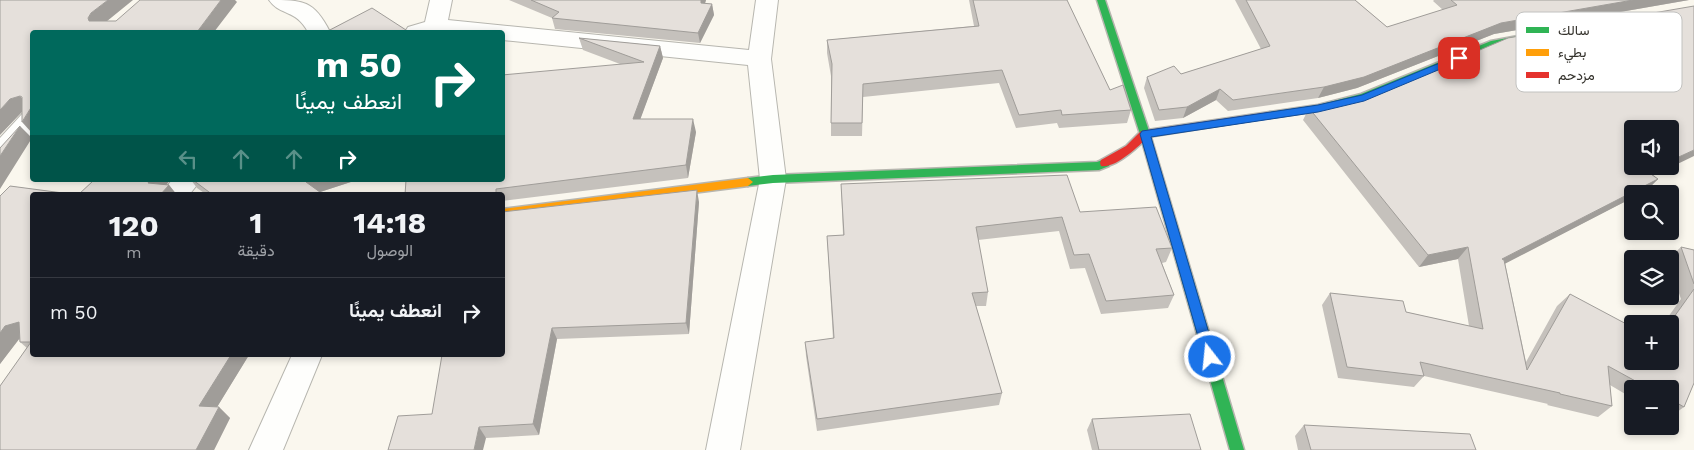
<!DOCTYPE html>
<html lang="ar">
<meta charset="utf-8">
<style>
:root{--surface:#171b24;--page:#20242c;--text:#f1f3f6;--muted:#9ea1a6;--line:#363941}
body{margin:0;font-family:"Work Sans",Vazirmatn,sans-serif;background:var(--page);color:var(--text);direction:rtl;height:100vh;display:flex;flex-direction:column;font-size:19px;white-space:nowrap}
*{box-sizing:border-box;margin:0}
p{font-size:16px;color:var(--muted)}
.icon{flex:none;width:28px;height:28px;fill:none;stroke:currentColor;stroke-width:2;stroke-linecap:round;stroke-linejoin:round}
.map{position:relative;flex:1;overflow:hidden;direction:ltr}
.side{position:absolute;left:30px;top:192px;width:475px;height:165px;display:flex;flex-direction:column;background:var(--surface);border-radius:5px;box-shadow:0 2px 8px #0003;direction:rtl}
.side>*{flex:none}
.banner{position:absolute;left:30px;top:30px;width:475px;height:152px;border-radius:5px;box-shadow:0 2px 8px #0003;direction:rtl;background:#00695c;color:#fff;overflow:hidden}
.controls{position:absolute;left:1624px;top:120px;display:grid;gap:10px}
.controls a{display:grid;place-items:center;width:55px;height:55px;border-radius:5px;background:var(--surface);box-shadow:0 2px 8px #0003;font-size:25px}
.pin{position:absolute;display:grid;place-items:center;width:42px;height:42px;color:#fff;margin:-21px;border-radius:10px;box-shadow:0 2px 8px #0006}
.me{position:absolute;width:55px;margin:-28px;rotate:344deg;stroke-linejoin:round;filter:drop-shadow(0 0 4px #0008)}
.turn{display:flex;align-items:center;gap:18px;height:105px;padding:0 20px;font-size:22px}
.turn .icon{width:65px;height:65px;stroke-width:2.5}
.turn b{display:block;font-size:35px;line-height:42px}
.lanes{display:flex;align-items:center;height:48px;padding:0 20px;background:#0003;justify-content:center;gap:25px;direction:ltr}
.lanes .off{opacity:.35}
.eta{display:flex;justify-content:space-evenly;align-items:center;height:85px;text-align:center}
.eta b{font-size:30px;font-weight:700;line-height:35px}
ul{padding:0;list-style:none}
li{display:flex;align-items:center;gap:15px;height:70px;padding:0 20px;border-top:1px solid var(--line)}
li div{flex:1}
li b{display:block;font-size:19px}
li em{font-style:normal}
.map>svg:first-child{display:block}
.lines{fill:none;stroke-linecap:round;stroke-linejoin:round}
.street-casing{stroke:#b7b6af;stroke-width:2}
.fast-casing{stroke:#b7b6af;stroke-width:3}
.slow-casing{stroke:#b7b6af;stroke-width:3}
.jam-casing{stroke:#b7b6af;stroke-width:3}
.street{fill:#fefefc;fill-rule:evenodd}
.fast{fill:#30b455;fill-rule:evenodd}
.slow{fill:#ff9f0a;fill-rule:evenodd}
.jam{fill:#e5322d;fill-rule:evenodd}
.wall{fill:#c5c1bc}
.shaded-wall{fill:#a09d99}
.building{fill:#e5e0db;stroke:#a09d99}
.route{fill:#1a73e8;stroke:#114b97}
.key{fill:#fff;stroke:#c2c2c0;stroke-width:1}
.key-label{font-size:14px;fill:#34322c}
</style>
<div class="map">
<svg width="1694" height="450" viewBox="0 0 1694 450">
<rect width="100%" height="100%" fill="#faf7ee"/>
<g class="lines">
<defs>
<path id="street" d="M269 0C303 0 314 0 330 32H308C296 9 280 16 269 0Z
M430 0H452L448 20 749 50 756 0H778L771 59 786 179 740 450H706L760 179 748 65 502 40V32H405L408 27 425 22Z
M32 110V135L9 162 0 164V138L23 113Z
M172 180H201L189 195H160Z
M292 355H322L283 450H249Z"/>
<path id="fast" d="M1097 0H1105L1150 134 1244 450H1230L1140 134Z
M1535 33 1538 34V38L1496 46 1368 99 1318 111 1270 118 1265 115 1270 112 1318 105 1361 94 1491 41Z
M1105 159 1110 163 1109 166 1099 170 773 183 748 186 743 182 748 178 773 175 1097 162Z"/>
<path id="slow" d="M748 178 753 182 748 186 502 217V209Z"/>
<path id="jam" d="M1270 112 1274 113 1275 115 1274 117 1148 137C1139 146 1115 169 1101 166L1100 163 1101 160 1126 146 1141 131Z"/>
</defs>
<use href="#street" class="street-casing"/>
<use href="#fast" class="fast-casing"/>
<use href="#slow" class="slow-casing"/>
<use href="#jam" class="jam-casing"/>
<use href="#street" class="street"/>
<use href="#fast" class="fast"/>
<use href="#slow" class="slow"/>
<use href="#jam" class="jam"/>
</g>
<path class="wall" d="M509 0H706L705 3 712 4 714 15 700 43 555 29 552 18Z
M969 0H1067L1110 90 1131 110 1127 123 1059 128 1057 123 1016 128 999 83 863 97 862 136H831V76L827 53V40L974 26Z
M1235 0H1355L1387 27 1443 10 1433 1 1434 0H1689L1494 34 1357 88 1318 98 1228 111 1216 100 1183 118 1155 121 1144 88 1147 77 1181 74 1261 49Z
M579 38 660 46 663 58 640 119 696 132 688 178 502 201V195H405L620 64 583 50Z
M1309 108 1654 176 1658 179 1646 191 1641 194H1632V198L1505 263 1526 362 1557 306 1570 294 1670 361V324H1663L1681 299 1670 267V259H1668L1681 247 1694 250V383L1684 407 1670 417V389H1632V398L1610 385 1612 406 1598 417 1547 405 1548 404 1424 376 1414 387 1338 378 1322 305 1330 293 1406 312 1469 326 1458 259 1419 267 1303 120Z
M94 180H170L167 184 169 185 177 195H32V355H249L217 407H219L230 418 214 450H0V386L27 348 20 342 19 338 0 364V196L10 186 78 195Z
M191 180H357L320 192 324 195H207L197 188Z
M841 184 1080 212 1172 248 1166 262 1162 263 1174 295 1168 308 1101 314 1085 268 1070 269 1059 231 978 240 988 292 986 306H976L1002 393 999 405 817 431 806 356 805 342 833 339 827 236 843 235Z
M699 202 689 334 557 339 539 435 486 438 432 414Z
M1092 419 1201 450H1092L1087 430Z
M1304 425 1476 450H1298L1295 436Z"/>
<path class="shaded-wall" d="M108 0H133L101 26 89 21 88 18 91 13Z
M221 0H235L237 2 214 32H197Z
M701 0H706L702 13 701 3Z
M1633 0H1689L1494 34 1357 88 1318 98 1324 87 1501 23Z
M712 4 714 15 700 43 698 33Z
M660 46 663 58 636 131 633 119Z
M1220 89 1216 100 1183 118 1187 107Z
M20 96 31 108 32 106V133L22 122 31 108 22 112 0 135V110L10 99Z
M693 119 696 132 688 178 686 165Z
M20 126 32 138 0 189V156Z
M1694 150V156L1636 184 1648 172 1659 166H1670V161Z
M1658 179 1646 191 1641 194H1632V198L1491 271 1502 259Z
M150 180H170L158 195 148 183Z
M313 180H357L314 194 306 182Z
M169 185 177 195H160Z
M697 190 699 202 689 334 686 323Z
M1468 247 1458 259 1419 267 1428 255Z
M19 322 20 338 0 364V333L5 326Z
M552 328 557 339 539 435 533 424Z
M231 355H249L211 417 199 406Z
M219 407 230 418 214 450H196Z
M479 427 486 438 483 450H474Z"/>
<path class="building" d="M0 0H108L91 13 88 18 89 21H116L140 0H221L197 32H199H32V106L22 122V97L20 96 10 99 0 110Z
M531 0H701V3L712 4 698 33 552 18 559 12Z
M973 0H1067L1110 90 1123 85 1131 110 1062 115 1061 110 1019 115 1002 70 863 84 862 123H831L832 64 827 40 979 26Z
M1246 0H1355L1387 27 1457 5 1451 0H1633L1501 23 1364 77 1324 87 1233 100 1220 89 1187 107 1159 110 1147 77 1174 66 1181 74 1270 46Z
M1694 6V150L1670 161V129H1632V166H1659L1648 172 1658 179 1502 259 1504 260 1527 370 1570 294 1632 327V361H1670V324H1669L1694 289V383L1684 407 1670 399V389H1650L1608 366 1612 406 1560 394V393L1420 362 1424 376 1347 367 1330 293 1403 301 1406 312 1483 329 1468 247 1428 255 1309 108 1381 92 1508 38Z
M372 8 406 30 402 32H326Z
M579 38 660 46 633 119H693L686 165 496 189V195H405L406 180H502V75L644 62Z
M20 126 0 156V148Z
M1067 175 1080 212 1156 207 1172 248 1156 249 1174 295 1106 301 1089 254 1074 255 1062 217 976 227 988 292 972 293 1002 393 817 419 805 342 834 338 827 236 844 235 841 184Z
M94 180H150L148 183 169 185 160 195H32V355H231L199 406 219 407 196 450H0V386L31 342H20L19 322 5 326 0 333V196L10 186 78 195Z
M193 180H313L306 182 324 195H213Z
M697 190 686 323 552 328 533 424 479 427 474 450H388L398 416 432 414 442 355H502V212Z
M1681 247 1694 250V284Z
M1190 414 1201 450H1099L1092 419Z
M1304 425 1470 434 1476 450H1311Z"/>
<path class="route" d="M1459 55 1464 58 1462 60 1364 101 1318 112 1151 137 1216 357 1214 361H1205L1140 134 1142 131 1318 105 1362 95Z"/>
<rect x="1516" y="12" width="166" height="80" rx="8" class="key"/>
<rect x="1526" y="27" width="23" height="6" fill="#30b455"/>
<rect x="1526" y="49" width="23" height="7" fill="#ff9f0a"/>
<rect x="1526" y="72" width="23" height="6" fill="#e5322d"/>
<g class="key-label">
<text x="1558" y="35">سالك</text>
<text x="1558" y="57">بطيء</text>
<text x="1558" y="80">مزدحم</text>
</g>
</svg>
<div class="controls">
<a><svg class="icon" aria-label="sound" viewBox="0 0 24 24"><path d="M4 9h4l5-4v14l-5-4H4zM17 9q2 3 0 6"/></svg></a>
<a><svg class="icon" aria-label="search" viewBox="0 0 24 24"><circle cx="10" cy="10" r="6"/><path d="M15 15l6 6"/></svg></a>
<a><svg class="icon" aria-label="layers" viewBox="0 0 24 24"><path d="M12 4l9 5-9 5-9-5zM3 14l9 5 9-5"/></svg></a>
<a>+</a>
<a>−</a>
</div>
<div class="pin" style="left:1459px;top:58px;background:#d93025"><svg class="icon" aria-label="arrive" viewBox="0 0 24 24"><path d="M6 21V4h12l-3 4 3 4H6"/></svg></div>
<svg class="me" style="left:1210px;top:357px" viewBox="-20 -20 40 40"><circle r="17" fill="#1a73e8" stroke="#fff" stroke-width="3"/><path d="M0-11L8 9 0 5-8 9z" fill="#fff"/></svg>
<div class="banner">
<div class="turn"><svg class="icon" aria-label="right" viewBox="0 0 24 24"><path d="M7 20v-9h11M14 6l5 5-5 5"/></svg><div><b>50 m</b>انعطف يمينًا</div></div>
<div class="lanes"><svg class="icon off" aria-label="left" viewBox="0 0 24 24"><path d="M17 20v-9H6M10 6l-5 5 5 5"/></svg><svg class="icon off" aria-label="ahead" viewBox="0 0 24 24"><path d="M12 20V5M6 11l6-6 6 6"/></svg><svg class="icon off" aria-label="ahead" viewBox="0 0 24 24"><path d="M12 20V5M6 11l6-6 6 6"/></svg><svg class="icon" aria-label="right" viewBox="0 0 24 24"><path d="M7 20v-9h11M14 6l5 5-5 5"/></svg></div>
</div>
<section class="side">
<div class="eta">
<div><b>14:18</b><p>الوصول</p></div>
<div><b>1</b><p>دقيقة</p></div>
<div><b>120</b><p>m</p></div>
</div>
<ul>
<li><svg class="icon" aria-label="right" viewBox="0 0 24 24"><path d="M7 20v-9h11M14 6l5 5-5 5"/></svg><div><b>انعطف يمينًا</b></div><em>50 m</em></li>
</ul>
</section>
</div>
